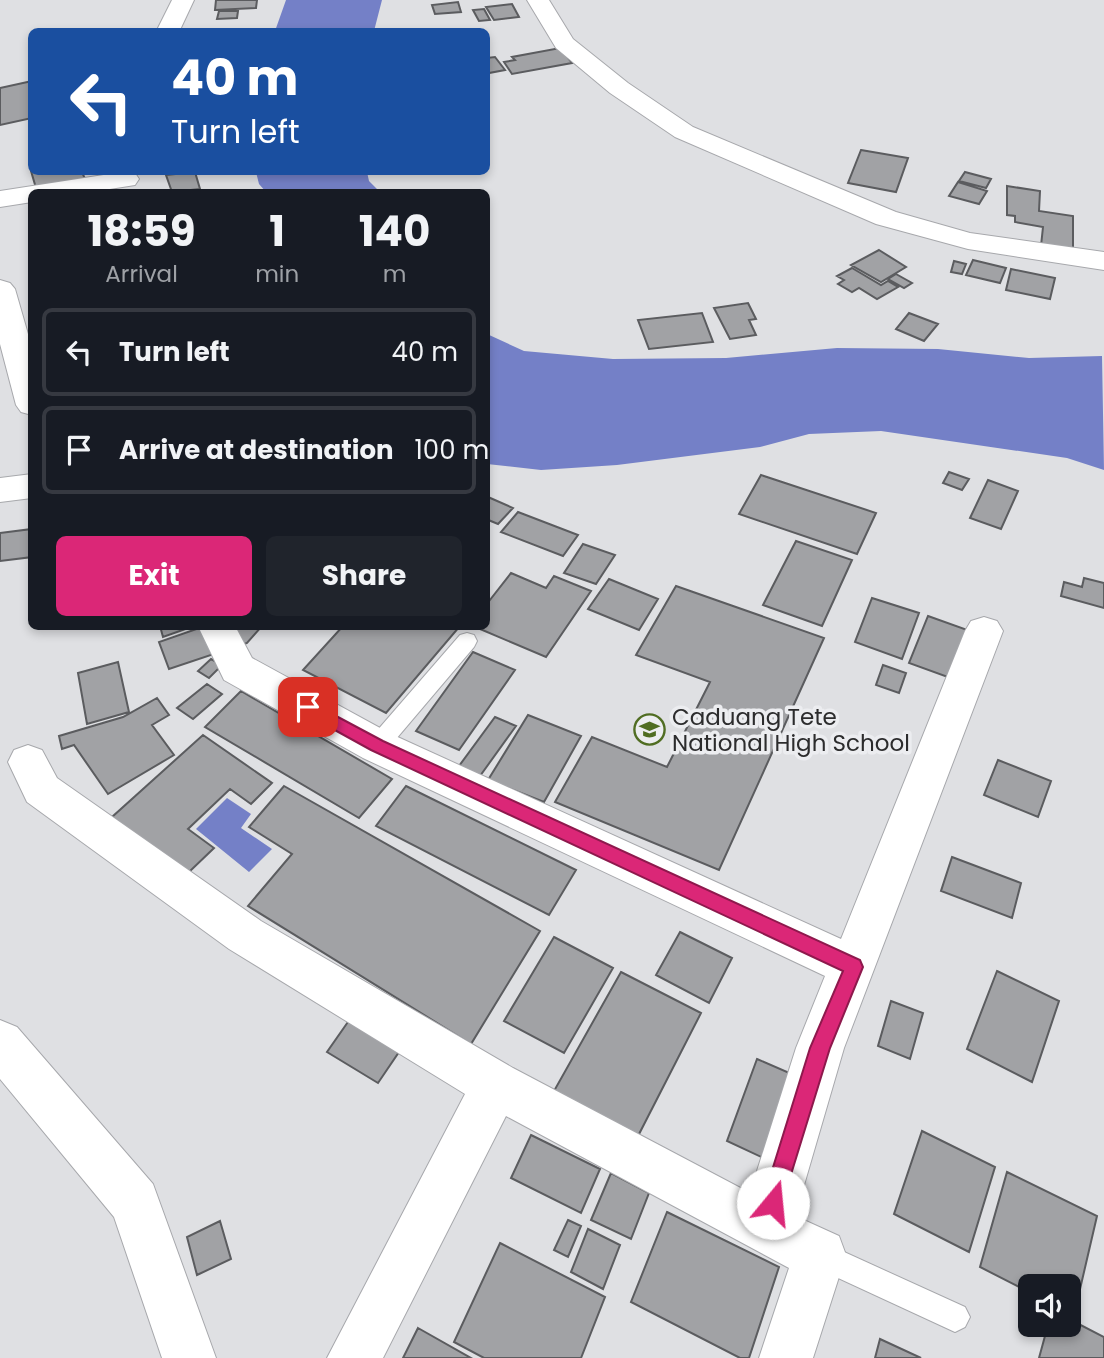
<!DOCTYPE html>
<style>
:root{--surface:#171b24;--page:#20242c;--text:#f1f3f6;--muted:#9ea1a6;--line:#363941;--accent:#db2777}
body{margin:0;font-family:Poppins,sans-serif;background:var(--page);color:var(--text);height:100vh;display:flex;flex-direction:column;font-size:26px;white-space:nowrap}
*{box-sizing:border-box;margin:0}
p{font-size:23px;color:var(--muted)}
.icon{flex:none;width:38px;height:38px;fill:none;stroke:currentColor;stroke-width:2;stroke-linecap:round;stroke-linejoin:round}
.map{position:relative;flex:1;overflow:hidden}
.drawer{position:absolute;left:28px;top:189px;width:462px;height:441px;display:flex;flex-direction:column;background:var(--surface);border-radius:10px;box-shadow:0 4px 10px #0003}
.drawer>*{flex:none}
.guide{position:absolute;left:28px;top:28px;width:462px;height:147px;border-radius:10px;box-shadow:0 4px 10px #0003;background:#1a4fa0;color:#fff;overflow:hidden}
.controls{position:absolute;left:1018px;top:1274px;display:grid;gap:14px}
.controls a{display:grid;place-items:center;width:63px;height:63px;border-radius:10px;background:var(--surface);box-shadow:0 4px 10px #0003;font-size:35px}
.pin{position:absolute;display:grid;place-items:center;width:60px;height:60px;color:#fff;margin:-30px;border-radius:14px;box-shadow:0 4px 10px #0006}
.me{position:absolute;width:77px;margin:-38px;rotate:17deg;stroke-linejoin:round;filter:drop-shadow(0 0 5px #0008)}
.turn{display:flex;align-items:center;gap:24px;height:147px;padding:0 28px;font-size:32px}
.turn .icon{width:91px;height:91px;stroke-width:2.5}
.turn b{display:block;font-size:49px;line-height:60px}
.eta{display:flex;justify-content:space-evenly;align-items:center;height:119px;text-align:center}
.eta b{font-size:42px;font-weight:700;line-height:49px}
.action{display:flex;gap:14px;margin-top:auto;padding:14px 28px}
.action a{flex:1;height:80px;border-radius:10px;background:var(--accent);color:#fff;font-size:28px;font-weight:700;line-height:80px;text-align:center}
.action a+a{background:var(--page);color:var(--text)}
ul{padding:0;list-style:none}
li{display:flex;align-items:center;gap:21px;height:88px;margin:0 14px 10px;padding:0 14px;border:4px solid var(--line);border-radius:10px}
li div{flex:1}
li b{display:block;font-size:26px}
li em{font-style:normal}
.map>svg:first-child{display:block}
.water{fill:#7480c7}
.building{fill:#a1a2a5;stroke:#5b5c5f;stroke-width:2}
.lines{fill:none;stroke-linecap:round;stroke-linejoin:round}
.service-casing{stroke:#a7a8ac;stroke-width:2}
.minor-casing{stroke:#a7a8ac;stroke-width:2}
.service{fill:#fff;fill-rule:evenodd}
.minor{fill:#fff;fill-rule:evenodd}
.route{fill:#db2777;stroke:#8e194d;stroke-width:2}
.labels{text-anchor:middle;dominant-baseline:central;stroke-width:7;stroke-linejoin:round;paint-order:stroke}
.poi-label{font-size:23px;fill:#2c2c2d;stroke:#ecedf0;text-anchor:start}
</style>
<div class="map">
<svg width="1104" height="1358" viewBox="0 0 1104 1358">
<rect width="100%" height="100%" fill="#dfe0e3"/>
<path class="water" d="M286 0H382L374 31H275Z
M256 172H367L369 181 380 192H266L259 184Z
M487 334 524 351 613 359 726 358 837 348 938 349 1029 358 1102 356 1104 470 1067 458 881 431 809 434 760 447 617 465 541 470 487 464Z
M227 798 251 814 241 828 272 849 249 872 196 829Z"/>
<path class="building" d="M216 0H257L256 8 215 10Z
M458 2 461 12 435 14 432 5Z
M512 4 519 17 494 20 486 7Z
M484 9 490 20 479 21 473 10Z
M219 11H238L237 18 217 19Z
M560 48 572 63 512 74 504 62 515 60 512 57Z
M495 57 505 70 489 73 486 58Z
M32 81V118L0 125V88Z
M861 150 908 158 896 192 848 183Z
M31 171 82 172 85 179 36 188Z
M195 172 200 189 172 192 166 175Z
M965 172 991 179 986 188 959 181Z
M958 182 987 191 979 204 949 196Z
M1007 186 1040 191 1039 211 1073 216V251L1041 246 1043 227 1015 222V216L1007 215Z
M879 250 906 267 881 282 851 265Z
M973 260 1006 268 1000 283 966 275Z
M954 261 966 264 962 274 951 272Z
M852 268 881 285 888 281 898 287 877 299 859 288 852 292 838 284 844 280 837 276Z
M1011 269 1055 278 1050 299 1006 290Z
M896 274 912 283 904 288 888 279Z
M748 303 756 319 749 320 756 335 730 339 714 308Z
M702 313 713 342 649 349 638 320Z
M909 313 938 324 924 341 896 329Z
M949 472 969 479 962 490 943 483Z
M761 475 876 513 857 554 739 514Z
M988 480 1018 491 1001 529 970 518Z
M488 497 513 508 498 524 486 519Z
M518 512 578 535 563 556 501 532Z
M32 529V557L0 561V533Z
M796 541 852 560 822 626 763 605Z
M583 544 615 555 596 584 564 573Z
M511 573 546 588 554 576 591 591 546 657 473 626H486V605Z
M1084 578 1104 583V608L1061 596 1064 582 1082 587Z
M609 579 658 599 639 630 588 609Z
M676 586 824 638 719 870 555 802 592 737 667 767 710 682 636 655Z
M872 598 919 613 902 659 855 642Z
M928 616 973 632 956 680 909 663Z
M160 626H194L163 637Z
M205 626 217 653 169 669 159 642Z
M230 626H262L247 643 235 648Z
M343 626H460L386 713 303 670Z
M473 652 515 670 459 750 416 731Z
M211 659 222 665 209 678 198 671Z
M118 662 129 712 87 724 78 673Z
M883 665 906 673 899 693 876 685Z
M207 684 222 694 193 719 177 708Z
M241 691 392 779 359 818 205 727Z
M157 698 169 715 152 725 174 755 108 794 74 745 62 749 59 736 123 717Z
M528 715 581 736 544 802 488 780Z
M495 717 516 726 480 776 459 766Z
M203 735 272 783 251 804 230 789 188 829 214 848 187 874 112 817Z
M998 760 1051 781 1038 817 984 795Z
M284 786 540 931 471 1044 248 906 292 854 249 827Z
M406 786 576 870 549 915 376 826Z
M952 857 1021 883 1012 918 941 891Z
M680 932 732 958 709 1003 656 975Z
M554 937 613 968 564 1053 504 1021Z
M997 971 1059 1001 1032 1082 967 1049Z
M621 972 701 1013 637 1138 554 1091Z
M891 1001 923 1013 910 1059 878 1046Z
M350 1019 401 1049 378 1083 327 1052Z
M757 1059 801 1078 772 1162 727 1141Z
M922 1131 995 1167 969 1252 894 1214Z
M531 1135 600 1169 581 1213 511 1178Z
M1007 1172 1097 1216 1074 1315 1069 1313V1286H1031V1293L980 1267Z
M611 1173 649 1193 631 1239 591 1220Z
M667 1212 779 1267 749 1358H740L631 1302Z
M568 1220 581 1226 568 1257 554 1250Z
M220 1221 231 1259 197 1275 187 1237Z
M588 1229 620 1245 603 1289 571 1272Z
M500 1243 605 1297 581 1358H484L454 1342Z
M1069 1319 1104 1337V1358H1039L1048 1325H1069Z
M418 1328 471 1358H403Z
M880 1339 921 1358H875Z"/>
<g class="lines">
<defs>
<path id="service" d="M467 633 474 635 477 641 474 647 385 752 377 755 369 752 366 746 369 740 460 635Z
M820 1241 965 1307 970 1317 965 1327 955 1332 810 1265 806 1255 810 1245Z"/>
<path id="minor" d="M172 0H194L179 32H156Z
M527 0H549L573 39 628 83 693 127 896 212 970 233 1104 252V270L968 249 876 224 675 137 610 93 556 48Z
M123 172 135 173 139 179 135 185 91 192H32V202L0 207V191Z
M0 280 10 283 15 289 32 348V415L21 412 16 405 0 344Z
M32 474V498L0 502V478Z
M984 617 997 621 1003 631 844 1048 795 1216 839 1236 846 1255 813 1358H759L789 1268 506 1116 383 1358H327L465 1094 229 949 27 802 8 762 14 750 28 745 42 750 57 778 261 921 513 1068 750 1193 796 1048 825 976 363 758 224 680 198 626H235L252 658 391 734 841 939 965 631 971 621Z
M0 1020 17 1027 153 1184 216 1358H162L114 1217 0 1079Z"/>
</defs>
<use href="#service" class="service-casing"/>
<use href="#minor" class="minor-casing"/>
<use href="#service" class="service"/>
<use href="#minor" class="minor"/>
</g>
<path class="route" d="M308 701 383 741 860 960 863 967 830 1048 780 1210 773 1214 765 1210 762 1203 810 1048 843 971 371 750 302 712 300 707 302 703Z"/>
<defs>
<symbol id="school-ring" viewBox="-11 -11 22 22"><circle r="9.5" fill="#ecedf0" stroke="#506d22" stroke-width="1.5"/><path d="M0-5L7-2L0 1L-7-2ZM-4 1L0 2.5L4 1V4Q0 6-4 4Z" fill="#506d22"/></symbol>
</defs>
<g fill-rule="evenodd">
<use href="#school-ring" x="632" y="712" width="35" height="35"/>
</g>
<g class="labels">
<g class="poi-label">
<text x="672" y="717">Caduang Tete<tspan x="672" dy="26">National High School</tspan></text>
</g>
</g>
</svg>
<div class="controls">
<a><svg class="icon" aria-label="sound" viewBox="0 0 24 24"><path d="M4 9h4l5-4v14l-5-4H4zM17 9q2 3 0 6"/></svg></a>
</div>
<div class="pin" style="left:308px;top:707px;background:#d93025"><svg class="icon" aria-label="arrive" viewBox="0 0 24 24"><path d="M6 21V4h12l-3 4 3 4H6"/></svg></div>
<svg class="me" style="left:773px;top:1203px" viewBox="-20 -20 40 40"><circle r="19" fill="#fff"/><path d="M0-13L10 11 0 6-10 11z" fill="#db2777"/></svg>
<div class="guide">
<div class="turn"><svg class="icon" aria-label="left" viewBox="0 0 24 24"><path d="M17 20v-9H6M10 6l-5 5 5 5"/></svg><div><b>40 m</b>Turn left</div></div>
</div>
<section class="drawer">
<div class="eta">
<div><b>18:59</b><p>Arrival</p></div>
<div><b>1</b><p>min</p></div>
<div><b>140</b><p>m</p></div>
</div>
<ul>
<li><svg class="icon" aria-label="left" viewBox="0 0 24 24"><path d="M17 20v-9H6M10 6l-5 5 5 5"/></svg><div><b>Turn left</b></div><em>40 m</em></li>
<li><svg class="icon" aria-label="arrive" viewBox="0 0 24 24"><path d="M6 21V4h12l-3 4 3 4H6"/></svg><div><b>Arrive at destination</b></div><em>100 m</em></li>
</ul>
<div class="action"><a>Exit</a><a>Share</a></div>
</section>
</div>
